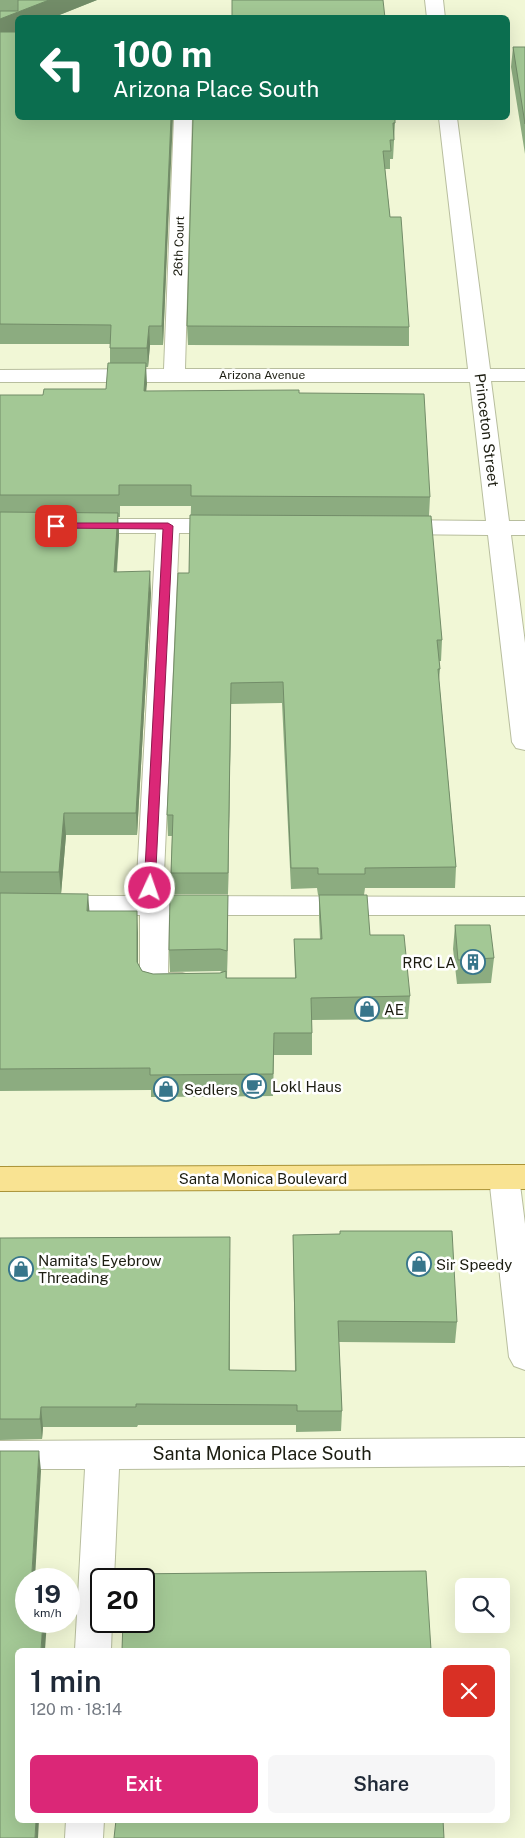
<!DOCTYPE html>
<meta charset="utf-8">
<style>
:root{--surface:#fff;--page:#f6f6f7;--text:#1f2937;--muted:#747a83;--accent:#db2777}
body{margin:0;font-family:"Public Sans",sans-serif;background:var(--page);color:var(--text);height:100vh;display:flex;flex-direction:column;font-size:19px;white-space:nowrap}
*{box-sizing:border-box;margin:0}
p{font-size:16px;color:var(--muted)}
.icon{flex:none;width:28px;height:28px;fill:none;stroke:currentColor;stroke-width:2;stroke-linecap:round;stroke-linejoin:round}
.map{position:relative;flex:1;overflow:hidden}
.drawer{position:absolute;left:15px;top:1648px;width:495px;height:175px;display:flex;flex-direction:column;background:var(--surface);border-radius:8px;box-shadow:0 5px 20px #0002}
.drawer>*{flex:none}
.banner{position:absolute;left:15px;top:15px;width:495px;height:105px;border-radius:8px;box-shadow:0 5px 20px #0002;background:#0b6e4f;color:#fff;overflow:hidden}
.buttons{position:absolute;left:455px;top:1578px;display:grid;gap:10px}
.buttons a{display:grid;place-items:center;width:55px;height:55px;border-radius:8px;background:var(--surface);box-shadow:0 5px 20px #0002;font-size:25px}
.speed{position:absolute;left:15px;top:1568px;display:flex;gap:10px;font-size:25px;font-weight:700;text-align:center}
.speed>*{display:grid;place-content:center;width:65px;height:65px;border-radius:50%;background:var(--surface);box-shadow:0 5px 20px #0002;line-height:1}
.speed small{font-size:12px;font-weight:400}
.speed .limit{border:2px solid #111;border-radius:8px;background:#fff;color:#111}
.pin{position:absolute;display:grid;place-items:center;width:42px;height:42px;color:#fff;margin:-21px;border-radius:10px;box-shadow:0 2px 8px #0006}
.me{position:absolute;width:55px;margin:-28px;rotate:3deg;stroke-linejoin:round;filter:drop-shadow(0 0 4px #0008)}
.turn{display:flex;align-items:center;gap:18px;height:105px;padding:0 15px;font-size:22px}
.turn .icon{width:65px;height:65px;stroke-width:2.5}
.turn b{display:block;font-size:35px;line-height:42px}
.round{display:grid;place-items:center;flex:none;width:52px;height:52px;border-radius:8px;background:var(--page)}
.headline{display:flex;align-items:center;justify-content:space-between;height:85px;padding:0 15px}
h1{font-size:30px;font-weight:600;line-height:38px}
.button{display:flex;gap:10px;margin-top:auto;padding:10px 15px}
.button a{flex:1;height:58px;border-radius:8px;background:var(--accent);color:#fff;font-size:20px;font-weight:600;line-height:58px;text-align:center}
.button a+a{background:var(--page);color:var(--text)}
.map>svg:first-child{display:block}
.lines{fill:none;stroke-linecap:round;stroke-linejoin:round}
.minor-casing{stroke:#b8be9e;stroke-width:2}
.major-casing{stroke:#a99236;stroke-width:2}
.minor{fill:#fff;fill-rule:evenodd}
.major{fill:#f9e392;fill-rule:evenodd}
.wall{fill:#8cac80;fill-rule:evenodd}
.shaded-wall{fill:#728c68}
.building{fill:#a3c895;stroke:#728c68}
.route{fill:#db2777;stroke:#8e194d}
.labels{text-anchor:middle;dominant-baseline:central;stroke-width:5;stroke-linejoin:round;paint-order:stroke}
.far-street-label{font-size:12px;fill:#1c1d11;stroke:#fff}
.street-label{font-size:15px;fill:#1c1d11;stroke:#fff}
.poi-label{font-size:15px;fill:#1c1d11;stroke:#fff;text-anchor:start}
.near-street-label{font-size:18px;fill:#1c1d11;stroke:#fff}
</style>
<div class="map">
<svg width="525" height="1838" viewBox="0 0 525 1838">
<rect width="100%" height="100%" fill="#f1f7d6"/>
<g class="lines">
<defs>
<path id="minor" d="M425 0H443L445 18H427Z
M174 118H192L185 369H468L439 118H457L490 369H525V381H491L509 521H525V535H511L525 643V750L516 748 512 742 488 535 394 534 386 532 382 527 386 522 394 520 486 521 470 382H0V370L164 369Z
M81 519H228L236 521 240 526 236 531 228 533H179L163 896 525 897V915H169L168 973H182L192 976 196 983 192 990C177 995 159 996 144 991L140 984V915L0 914V896H136L156 533H81L73 531 69 526 73 521Z
M504 1165 515 1169 519 1177 525 1224V1370L514 1366 509 1357 489 1177 493 1169Z
M525 1438V1466L119 1469 114 1579H101V1621H112L111 1650H75L85 1469H0V1441Z
M66 1820H104L103 1838H65Z"/>
<path id="major" d="M525 1165V1189L0 1191V1167Z"/>
</defs>
<use href="#minor" class="minor-casing"/>
<use href="#major" class="major-casing"/>
<use href="#minor" class="minor"/>
<use href="#major" class="major"/>
</g>
<path class="wall" d="M0 0H97L16 32 172 118 163 345H150L148 367H146V391L299 393 430 497 429 516 442 640 441 661H439L440 669 439 681 456 867 455 888H365L364 895 370 935 410 996 408 1019 312 1020V1055H274L273 1096 151 1097V1090L0 1091V395H43L106 389 110 363V344H0ZM120 506H191L189 573 167 815 168 836H172L171 873 172 894H228L231 704 282 703 291 889 317 888 318 895H346H319V917L320 939H294L295 978H227L228 895 169 950 170 972 220 971 222 972 220 973 153 974 142 971 138 964V933L89 911 61 894 66 835H137L151 593 117 572 119 535 118 517H120Z
M513 47H525V154L511 67Z
M193 118 395 123 393 159H390V169H385L390 217 409 327V346L188 345 187 326Z
M455 925 494 958 491 983 457 984 453 949Z
M293 1235 457 1322 455 1343 339 1342 342 1411 341 1431 296 1432V1425H138L137 1427H43L42 1439 0 1440V1238L230 1258V1370L295 1371Z"/>
<path class="shaded-wall" d="M49 0H97L52 18H18V31L0 38V19Z
M171 118H173L163 345 162 326Z
M149 326 150 345 148 367 147 348Z
M146 363 147 384 144 412V391Z
M118 513 119 535 115 593 114 572Z
M150 571 151 593 137 835 136 813Z
M231 683V704L228 894V873Z
M64 813 66 835 61 894 59 872Z
M88 894 90 917 87 911Z
M228 895V917L227 973V951Z
M137 911 138 933V984L137 962Z
M41 1407 43 1427 42 1439 40 1419Z
M39 1451 41 1471 35 1579 32 1572Z
M43 1621H47L45 1650H41Z
M36 1820H39L38 1838H35Z"/>
<path class="building" d="M18 0H49L0 19V11H18Z
M232 0H383L385 18H232Z
M0 32H18V118H171L162 326H149L147 348H110L111 325 0 324Z
M513 47H525V124Z
M193 118H395V123H393L394 140H390L391 151H383L390 217H401L409 327 187 326Z
M108 363H146L144 391 299 390V393L424 394 430 497 191 496V485H119V495H0V395H43L44 389H106Z
M0 512 118 513 114 572 150 571 136 813H64L59 872H0Z
M190 515 431 516 442 640H437L440 669H438L456 867 365 868V874H318V868H291L283 682 231 683 228 873H171L173 815H167L178 573H189Z
M0 893 88 894 87 911H137V962L142 971 153 974 220 973 226 971V978H296L294 939H322L319 895H367L370 935H404L410 996 311 998 312 1033H274L273 1074 150 1075V1068L0 1069Z
M170 895H228L227 951 220 949 169 950Z
M455 925H490L494 958 458 960Z
M340 1231H452L457 1322 338 1321 342 1411H297V1405L136 1404V1407H41L40 1419H0V1238L230 1237 229 1370 296 1371 293 1235 340 1234Z
M0 1451H39L32 1572H47V1579H26V1621H43L41 1650H18V1820H36L35 1838H0Z
M426 1571 431 1650H122L123 1621H144V1579H125V1574Z
M116 1820H443L444 1838H114Z"/>
<path class="route" d="M53 523H168L173 526 155 888 150 892 144 888 163 529 56 528 51 526Z"/>
<defs>
<symbol id="building-ring" viewBox="-11 -11 22 22"><circle r="9.5" fill="#fff" stroke="#38768b" stroke-width="1.5"/><path d="M-4-6H4V6H1V3H-1V6H-4ZM-2.5-4.3h1.7v1.8h-1.7ZM.8-4.3h1.7v1.8H.8ZM-2.5-1h1.7V.8h-1.7ZM.8-1h1.7V.8H.8Z" fill="#38768b"/></symbol>
<symbol id="shop-ring" viewBox="-11 -11 22 22"><circle r="9.5" fill="#fff" stroke="#38768b" stroke-width="1.5"/><path d="M-5-2.5h2.3a2.7 3.5 0 0 1 5.4 0H5L5.5 6h-11ZM-1.5-2.5h3a1.5 2.3 0 0 0-3 0Z" fill="#38768b"/></symbol>
<symbol id="cafe-ring" viewBox="-11 -11 22 22"><circle r="9.5" fill="#fff" stroke="#38768b" stroke-width="1.5"/><path d="M-5.5-4.5H6V0H3Q3 3.5 0 3.5H-2.5Q-5.5 3.5-5.5 0ZM3-3.2v2h1.7v-2ZM-6 4.5H4V6H-6Z" fill="#38768b"/></symbol>
</defs>
<g fill-rule="evenodd">
<use href="#building-ring" x="459" y="948" width="28" height="28"/>
<use href="#shop-ring" x="353" y="995" width="28" height="28"/>
<use href="#cafe-ring" x="240" y="1072" width="28" height="28"/>
<use href="#shop-ring" x="152" y="1075" width="28" height="28"/>
<use href="#shop-ring" x="405" y="1250" width="28" height="28"/>
<use href="#shop-ring" x="7" y="1255" width="28" height="28"/>
</g>
<g class="labels">
<g class="far-street-label">
<text transform="translate(179 246) rotate(-88)">26th Court</text>
<text x="262" y="375">Arizona Avenue</text>
</g>
<g class="street-label">
<text transform="translate(487 430) rotate(83)">Princeton Street</text>
<text x="263" y="1178">Santa Monica Boulevard</text>
</g>
<g class="poi-label">
<text x="456" y="962" text-anchor="end">RRC LA</text>
<text x="384" y="1009">AE</text>
<text x="272" y="1086">Lokl Haus</text>
<text x="184" y="1089">Sedlers</text>
<text x="38" y="1260">Namita's Eyebrow<tspan x="38" dy="17">Threading</tspan></text>
<text x="436" y="1264">Sir Speedy</text>
</g>
<g class="near-street-label">
<text x="262" y="1453">Santa Monica Place South</text>
</g>
</g>
</svg>
<div class="buttons">
<a><svg class="icon" aria-label="search" viewBox="0 0 24 24"><circle cx="10" cy="10" r="6"/><path d="M15 15l6 6"/></svg></a>
</div>
<div class="speed"><div>19<small>km/h</small></div><div class="limit">20</div></div>
<div class="pin" style="left:56px;top:526px;background:#d93025"><svg class="icon" aria-label="arrive" viewBox="0 0 24 24"><path d="M6 21V4h12l-3 4 3 4H6"/></svg></div>
<svg class="me" style="left:150px;top:888px" viewBox="-20 -20 40 40"><circle r="17" fill="#db2777" stroke="#fff" stroke-width="3"/><path d="M0-11L8 9 0 5-8 9z" fill="#fff"/></svg>
<div class="banner">
<div class="turn"><svg class="icon" aria-label="left" viewBox="0 0 24 24"><path d="M17 20v-9H6M10 6l-5 5 5 5"/></svg><div><b>100 m</b>Arizona Place South</div></div>
</div>
<section class="drawer">
<div class="headline"><div><h1>1 min</h1><p>120 m · 18:14</p></div><a class="round" style="background:#d93025;color:#fff"><svg class="icon" aria-label="close" viewBox="0 0 24 24"><path d="M6 6l12 12M18 6L6 18"/></svg></a></div>
<div class="button"><a>Exit</a><a>Share</a></div>
</section>
</div>
